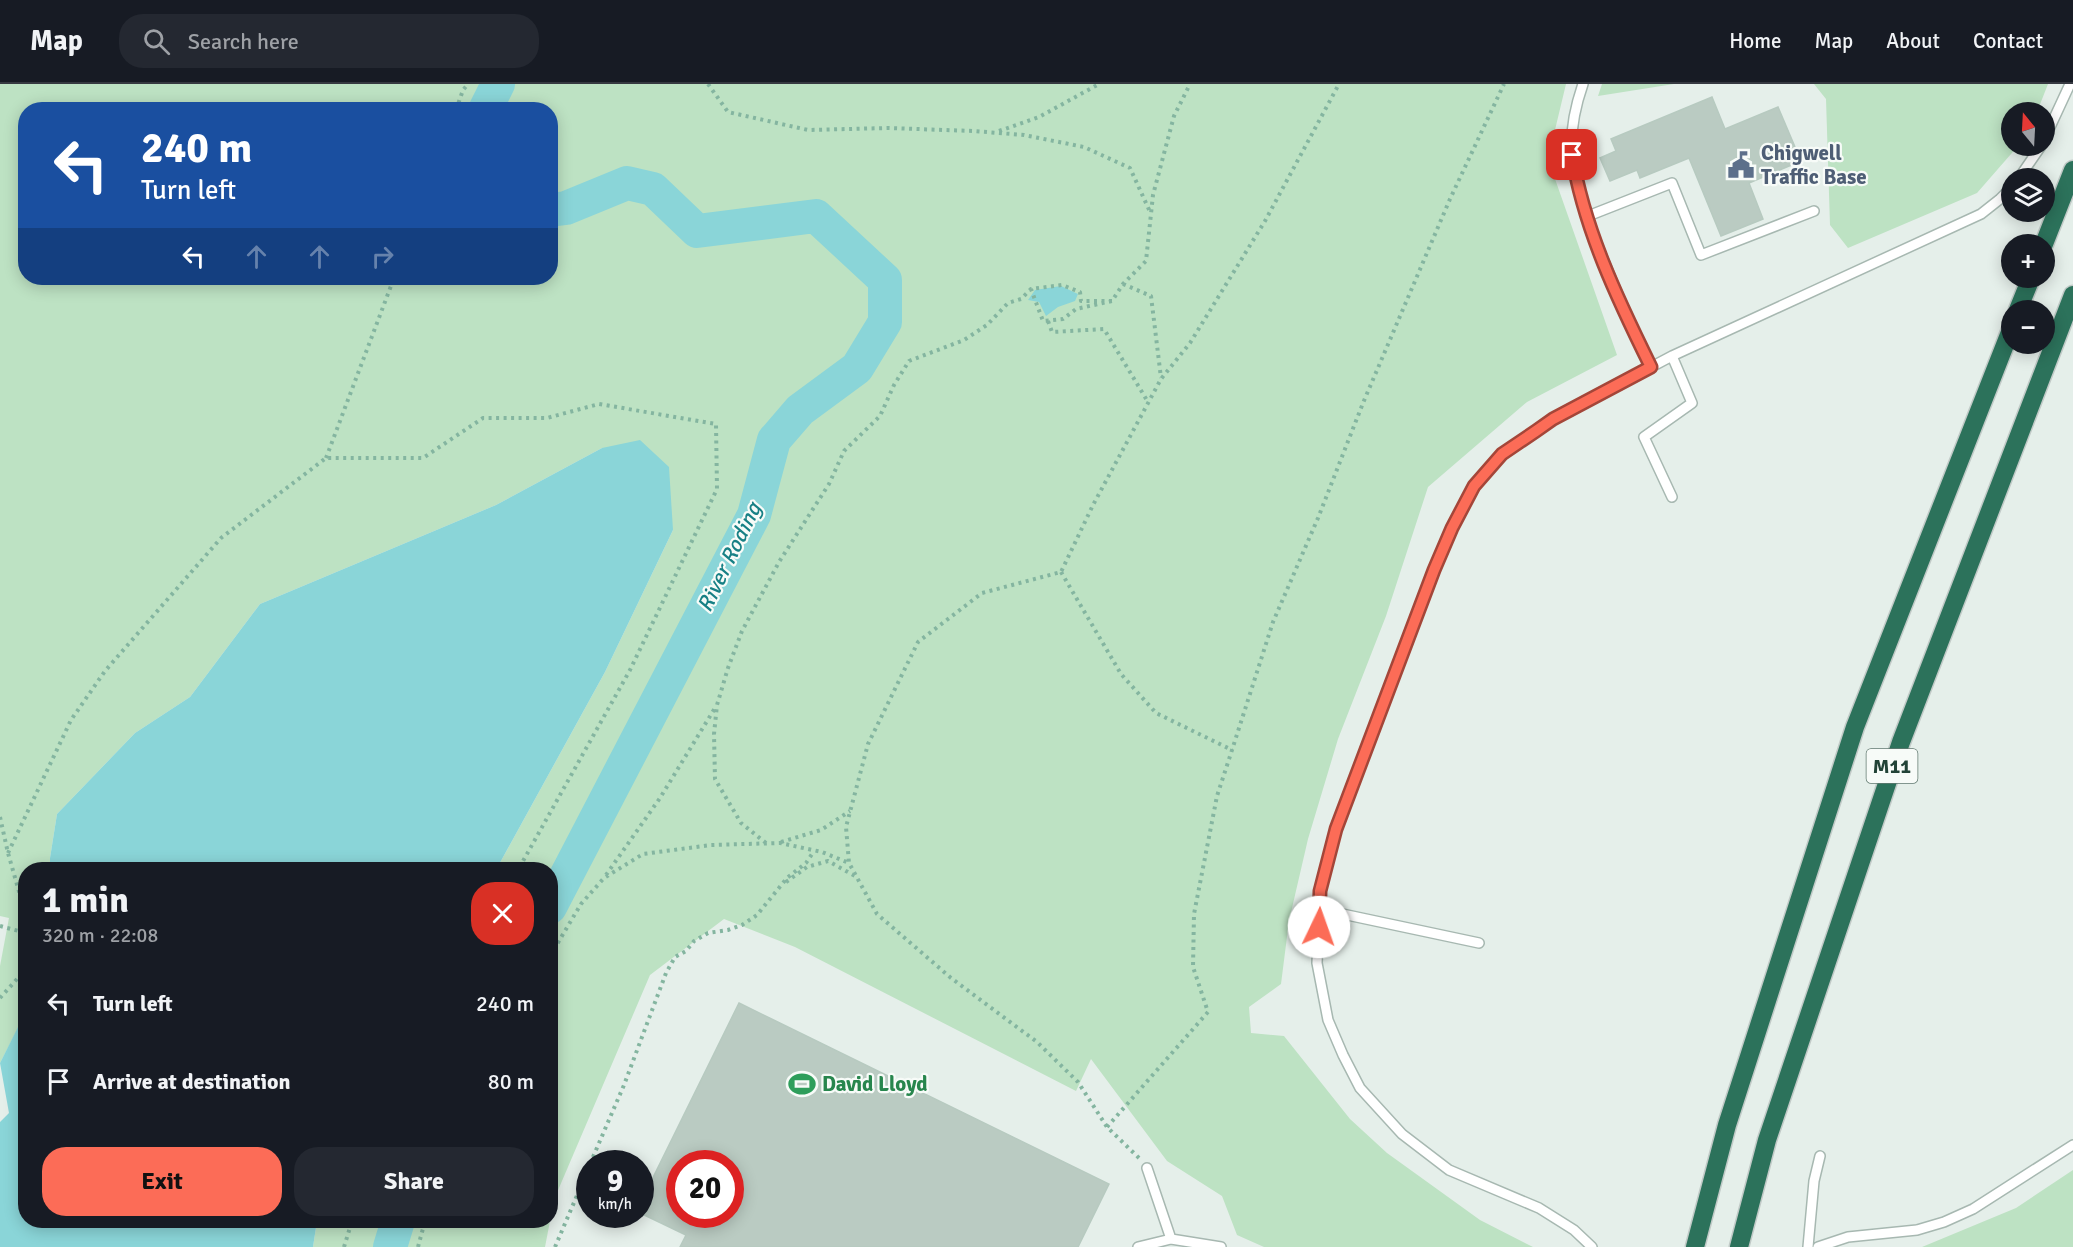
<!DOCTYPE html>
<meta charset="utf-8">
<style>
:root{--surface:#171b24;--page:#242831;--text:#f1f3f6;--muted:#9ea1a6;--line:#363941;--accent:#fc6c57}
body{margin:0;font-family:Signika,sans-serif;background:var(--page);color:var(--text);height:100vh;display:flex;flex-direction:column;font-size:22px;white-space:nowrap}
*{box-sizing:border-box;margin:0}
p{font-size:20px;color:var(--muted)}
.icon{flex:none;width:33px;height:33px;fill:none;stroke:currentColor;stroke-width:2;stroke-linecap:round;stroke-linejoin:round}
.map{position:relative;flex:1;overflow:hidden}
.sheet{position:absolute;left:18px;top:778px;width:540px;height:366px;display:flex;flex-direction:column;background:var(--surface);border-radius:24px;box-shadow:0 3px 15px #0003}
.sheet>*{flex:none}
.hud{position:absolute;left:18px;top:18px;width:540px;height:183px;border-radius:24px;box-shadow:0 3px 15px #0003;background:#1a4fa0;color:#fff;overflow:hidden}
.needle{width:39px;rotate:342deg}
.buttons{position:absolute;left:2001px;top:18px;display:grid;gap:12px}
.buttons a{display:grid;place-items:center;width:54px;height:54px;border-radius:50%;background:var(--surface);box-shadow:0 3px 15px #0003;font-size:30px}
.speed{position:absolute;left:576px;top:1066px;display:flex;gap:12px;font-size:30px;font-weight:700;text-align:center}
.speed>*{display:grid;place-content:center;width:78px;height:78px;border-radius:50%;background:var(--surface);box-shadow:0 3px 15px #0003;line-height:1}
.speed small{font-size:15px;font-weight:400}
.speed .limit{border:9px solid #d22;background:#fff;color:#111}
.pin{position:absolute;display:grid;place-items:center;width:51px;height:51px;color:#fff;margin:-26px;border-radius:12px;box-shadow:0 3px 9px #0006}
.me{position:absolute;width:66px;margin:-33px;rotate:3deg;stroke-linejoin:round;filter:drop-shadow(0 0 4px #0008)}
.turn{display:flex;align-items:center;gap:21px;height:126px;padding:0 24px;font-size:27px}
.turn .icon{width:78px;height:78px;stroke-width:2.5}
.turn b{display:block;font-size:42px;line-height:51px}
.lanes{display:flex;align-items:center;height:57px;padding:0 24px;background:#0003;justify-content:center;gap:30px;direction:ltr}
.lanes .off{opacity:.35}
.round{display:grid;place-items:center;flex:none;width:63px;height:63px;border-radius:24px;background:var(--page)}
.overview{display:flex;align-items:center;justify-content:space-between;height:102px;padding:0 24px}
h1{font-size:36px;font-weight:800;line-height:45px}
.action{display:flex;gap:12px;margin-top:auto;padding:12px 24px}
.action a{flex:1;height:69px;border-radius:24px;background:var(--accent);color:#111;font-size:24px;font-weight:800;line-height:69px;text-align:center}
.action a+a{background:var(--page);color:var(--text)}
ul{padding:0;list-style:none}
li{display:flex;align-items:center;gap:18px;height:78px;padding:0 24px}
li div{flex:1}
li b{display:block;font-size:22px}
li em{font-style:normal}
header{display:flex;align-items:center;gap:36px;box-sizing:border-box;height:84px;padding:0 30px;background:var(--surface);border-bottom:2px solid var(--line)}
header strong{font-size:28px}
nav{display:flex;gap:33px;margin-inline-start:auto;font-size:21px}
.search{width:420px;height:54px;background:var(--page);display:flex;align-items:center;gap:15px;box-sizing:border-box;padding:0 21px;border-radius:24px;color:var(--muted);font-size:22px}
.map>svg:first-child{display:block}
.green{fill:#bde2c3;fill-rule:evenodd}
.water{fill:#8ad5d8}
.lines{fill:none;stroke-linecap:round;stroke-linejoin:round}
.river{stroke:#8ad5d8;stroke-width:34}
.building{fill:#bacbc2;stroke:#b7cac0;stroke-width:1.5;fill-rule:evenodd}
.lane-casing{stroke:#a7b8b1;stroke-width:12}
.highway-casing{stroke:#c1cac7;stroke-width:21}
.path{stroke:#84b5a0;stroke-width:4;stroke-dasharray:3 4.5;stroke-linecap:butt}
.lane{stroke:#fff;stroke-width:9}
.highway{stroke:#2c725b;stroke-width:18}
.route-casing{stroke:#a44639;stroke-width:15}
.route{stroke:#fc6c57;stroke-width:10}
.labels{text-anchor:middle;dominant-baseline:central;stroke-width:4.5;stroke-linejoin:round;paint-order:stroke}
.shield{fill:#f7fbf8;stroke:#627a71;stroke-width:1.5}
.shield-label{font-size:20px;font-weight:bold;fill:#224337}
.service-label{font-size:21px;font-weight:bold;fill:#4e5e75;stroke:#f7fbf8;text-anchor:start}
.leisure-label{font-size:21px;font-weight:bold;fill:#27864d;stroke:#f7fbf8;text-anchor:start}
.water-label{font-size:22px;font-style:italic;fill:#178085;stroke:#f7fbf8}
</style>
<header>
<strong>Map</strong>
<div class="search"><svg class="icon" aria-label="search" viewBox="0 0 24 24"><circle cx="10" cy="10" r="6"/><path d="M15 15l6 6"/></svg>Search here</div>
<nav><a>Home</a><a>Map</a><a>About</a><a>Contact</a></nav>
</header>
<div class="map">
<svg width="2073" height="1163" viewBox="0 0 2073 1163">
<rect width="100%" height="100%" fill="#e5efea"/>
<path class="green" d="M0 0H1566L1548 75 1617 271 1527 318 1428 403 1386 532 1338 655 1308 755 1289 837 1281 900 1249 923 1251 949 1284 952 1350 1035 1387 1069 1480 1136 1533 1163H1264L1237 1151 1222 1112 1167 1077 1091 975 1076 1007 795 863 724 835 650 891 556 1111 551 1136 550 786H496L605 588 673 446 602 364 496 421 260 520 190 613 135 649 57 730 50 774V786H26L25 938 19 942 0 979V882L9 834 0 832ZM26 26H550V194H26Z
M1602 0H1674L1598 12Z
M1814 0H2048L2037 28H2012V62H2018L1977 109 1848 164 1830 141 1826 15Z
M2073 1086V1163H1922L2016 1124Z
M317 1137H550L545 1163H313Z"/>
<path class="water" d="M1061 202 1078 210 1075 217 1058 223 1046 232 1039 218 1028 216 1035 206Z
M640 356 669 383 673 446 605 588 496 786H50V774L57 730 135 649 190 613 260 520 496 421 602 364Z
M25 938 26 1137H317L313 1163H0V1038L9 1029 0 979 19 941Z"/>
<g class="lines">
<path class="river" d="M485 26 498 0
M550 126 566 124 627 99 653 105 697 147 816 132 885 196V238L857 284 800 326 774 356 754 431 550 823
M390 1163 398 1137"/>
</g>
<path class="building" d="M1712 13 1725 45 1778 23 1801 77 1749 99 1763 135 1721 152 1689 74 1640 94 1637 86 1610 97 1600 74 1616 67 1611 55Z
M739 919 1109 1100 1078 1163H680L686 1151 640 1129V1120ZM680 1080H730V1131H680Z"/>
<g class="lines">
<defs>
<path id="lane" d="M1583 0C1575 23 1570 48 1572 72 1576 104 1588 135 1599 165 1615 205 1632 244 1651 283
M2044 56 2070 0
M2019 94 2041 62
M1588 132 1672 99 1701 171 1814 127
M1672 413 1644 353 1692 319 1672 272
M1319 825 1479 859
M1147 1084 1171 1155
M1138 1163 1171 1155 1221 1163
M1592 1163 1574 1146 1539 1124 1449 1086 1402 1050 1360 1004 1343 971 1328 936 1317 879 1320 807 1336 745 1434 486 1452 444 1474 402 1502 370 1553 335 1672 272 1981 130 2000 115 2012 103
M1808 1163 1814 1097 1820 1072
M1818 1163 1848 1153 1917 1146 1944 1138 1973 1125 2073 1061"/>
<path id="highway" d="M2044 160 2073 86
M2018 226 2031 194
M1695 1163 1727 1041 1855 643 2012 243
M1739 1163 1767 1056 1901 658 2073 211"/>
</defs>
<use href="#lane" class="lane-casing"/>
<use href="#highway" class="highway-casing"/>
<path class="path" d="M708 0 728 28 808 46 888 44 973 47 1024 51 1084 63 1130 84 1151 130
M456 26 463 6 468 0
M999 47 1039 33 1099 0
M1123 200 1151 212 1161 294
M1112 217H1081L1080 208 1062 201 1031 205 1043 237 1063 235 1076 225 1112 217 1123 200 1146 177 1153 111 1174 32 1190 0
M1048 237 1052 248 1104 245 1148 318
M326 374 394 194
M1061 488 1121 590 1156 629 1232 666
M0 733 8 769 26 832
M781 758 821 746 850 727
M766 759 741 739 715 695 714 650 717 621 728 584 742 547 779 478 829 400 844 367 880 332 894 301 909 277 964 256 987 241 1008 219 1021 215 1031 205
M8 769 71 636 105 587 221 454 326 374H423L483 334H547L599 320 716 340 717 405 630 586 518 786
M606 791 660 714 715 624
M786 798 807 783 828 777 855 792
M0 842 26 849
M550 872 581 820 604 794 643 770 711 761 780 759 822 768 849 779
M0 914 26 885
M1107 1043 1208 928 1193 883 1194 830 1217 712 1232 666 1273 538 1318 434 1363 319 1450 115 1504 0
M1139 1074 1107 1043 1078 998 1037 958 951 894 877 830 849 779 846 743 868 660 918 558 982 509 1061 488 1093 421 1161 295 1190 259 1265 137 1339 0
M590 1080 624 1001 666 889 675 873 686 867 694 857 708 849 728 846 742 841 757 831 787 794 806 779 814 767
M344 1163 352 1137
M418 1163 425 1137
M555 1163 590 1081"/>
<use href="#lane" class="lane"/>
<use href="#highway" class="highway"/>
</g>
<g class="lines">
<defs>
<path id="route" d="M1319 843 1320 807 1336 745 1434 486 1452 444 1474 402 1502 370 1536 347 1553 335 1651 283C1618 216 1584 145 1572 71"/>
</defs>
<use href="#route" class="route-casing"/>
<use href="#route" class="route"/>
</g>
<defs>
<symbol id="civic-bare" viewBox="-9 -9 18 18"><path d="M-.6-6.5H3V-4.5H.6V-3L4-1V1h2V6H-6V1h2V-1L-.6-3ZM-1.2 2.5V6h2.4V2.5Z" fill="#5c6f8a" stroke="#f7fbf8" stroke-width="2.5" paint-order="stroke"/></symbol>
<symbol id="stadium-bare" viewBox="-9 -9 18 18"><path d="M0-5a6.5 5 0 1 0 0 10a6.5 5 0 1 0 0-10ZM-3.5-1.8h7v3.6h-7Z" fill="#2e9e5b" stroke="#f7fbf8" stroke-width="2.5" paint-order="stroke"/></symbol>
</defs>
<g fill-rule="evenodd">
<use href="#civic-bare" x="1722" y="62" width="38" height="38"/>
<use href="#stadium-bare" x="783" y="981" width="38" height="38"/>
</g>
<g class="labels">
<rect class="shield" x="1866.5" y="665" width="51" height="34" rx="4.5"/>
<g class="shield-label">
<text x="1892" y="682">M11</text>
</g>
<g class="service-label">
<text x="1761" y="69">Chigwell<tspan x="1761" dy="24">Traffic Base</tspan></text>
</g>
<g class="leisure-label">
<text x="822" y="1000">David Lloyd</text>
</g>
<g class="water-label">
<text transform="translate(729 473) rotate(-64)">River Roding</text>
</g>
</g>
</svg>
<div class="buttons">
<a><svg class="needle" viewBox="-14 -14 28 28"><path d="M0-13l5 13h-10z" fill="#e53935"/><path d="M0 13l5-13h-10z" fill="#9ea1a6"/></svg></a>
<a><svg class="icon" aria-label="layers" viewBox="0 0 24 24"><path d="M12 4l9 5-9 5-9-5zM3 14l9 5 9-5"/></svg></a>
<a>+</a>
<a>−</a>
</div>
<div class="speed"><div>9<small>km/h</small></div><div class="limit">20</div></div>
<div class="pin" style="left:1572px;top:71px;background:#d93025"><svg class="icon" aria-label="arrive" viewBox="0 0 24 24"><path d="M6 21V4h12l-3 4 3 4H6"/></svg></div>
<svg class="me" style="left:1319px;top:843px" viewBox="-20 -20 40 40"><circle r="19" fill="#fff"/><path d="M0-13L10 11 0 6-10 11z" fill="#fc6c57"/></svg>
<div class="hud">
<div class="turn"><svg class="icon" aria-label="left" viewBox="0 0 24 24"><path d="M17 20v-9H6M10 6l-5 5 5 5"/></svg><div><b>240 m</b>Turn left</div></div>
<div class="lanes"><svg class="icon" aria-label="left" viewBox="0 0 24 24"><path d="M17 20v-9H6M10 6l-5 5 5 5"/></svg><svg class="icon off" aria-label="ahead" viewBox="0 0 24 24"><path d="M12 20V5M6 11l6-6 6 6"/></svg><svg class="icon off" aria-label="ahead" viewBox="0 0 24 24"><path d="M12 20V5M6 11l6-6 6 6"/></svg><svg class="icon off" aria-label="right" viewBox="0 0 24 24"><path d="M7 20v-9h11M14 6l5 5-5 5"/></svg></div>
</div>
<section class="sheet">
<div class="overview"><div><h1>1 min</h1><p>320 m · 22:08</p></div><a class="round" style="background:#d93025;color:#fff"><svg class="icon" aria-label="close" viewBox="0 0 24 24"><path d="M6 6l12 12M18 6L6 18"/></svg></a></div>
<ul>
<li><svg class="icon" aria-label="left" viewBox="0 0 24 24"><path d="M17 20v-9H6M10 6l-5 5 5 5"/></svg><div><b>Turn left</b></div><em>240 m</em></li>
<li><svg class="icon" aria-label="arrive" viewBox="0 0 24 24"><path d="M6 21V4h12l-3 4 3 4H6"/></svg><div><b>Arrive at destination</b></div><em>80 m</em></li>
</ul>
<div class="action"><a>Exit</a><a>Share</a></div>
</section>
</div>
